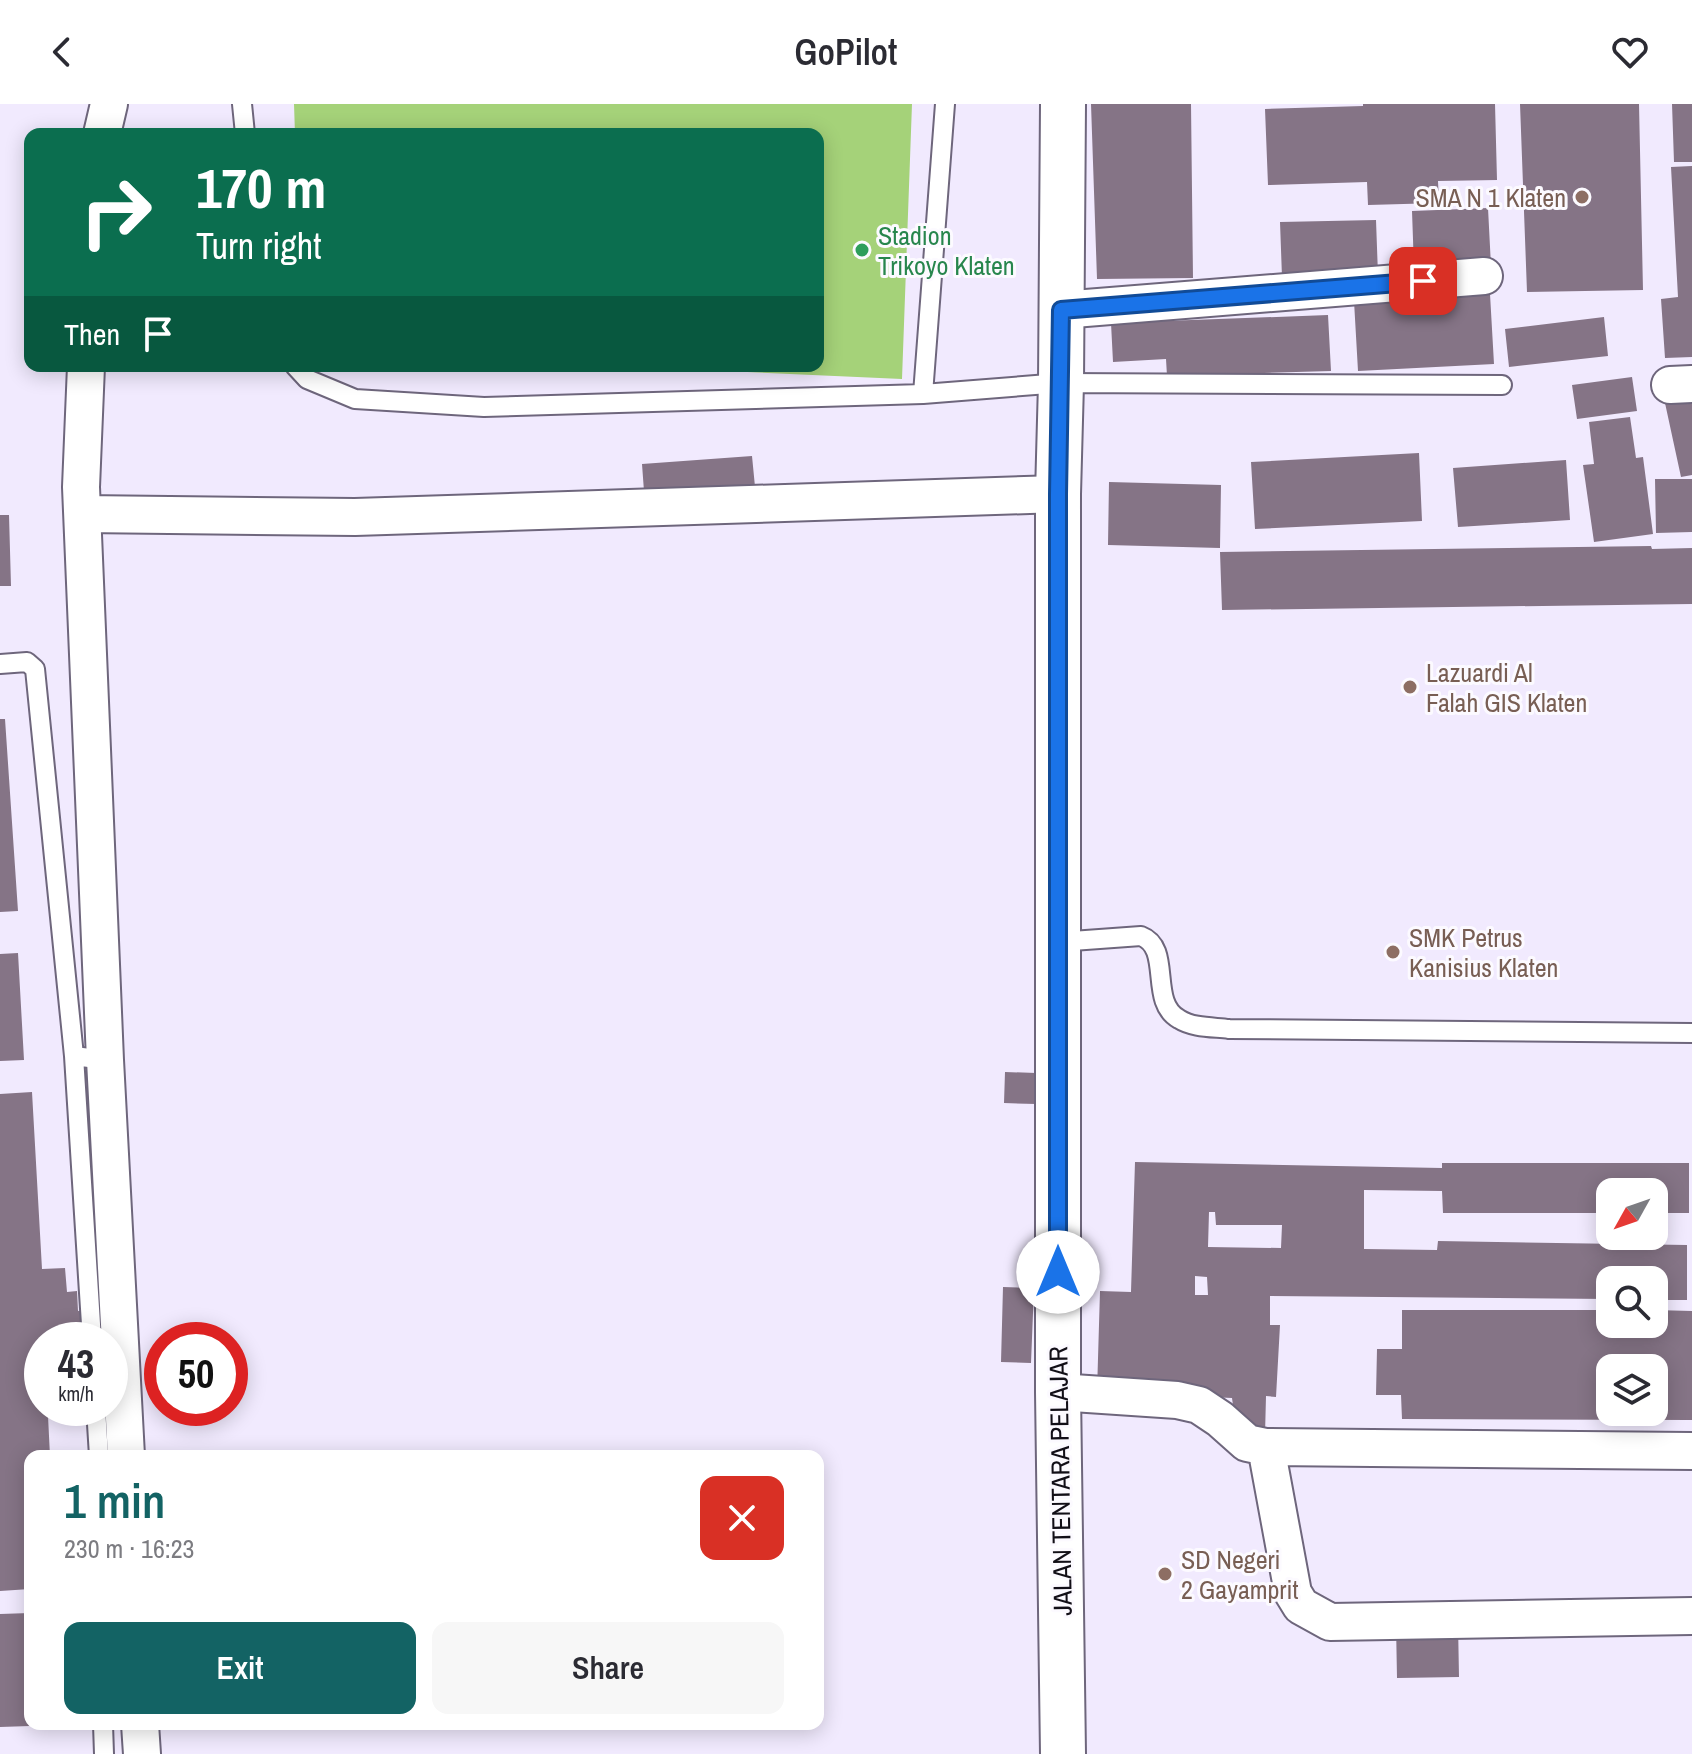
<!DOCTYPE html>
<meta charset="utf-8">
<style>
:root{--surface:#fff;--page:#f7f7f7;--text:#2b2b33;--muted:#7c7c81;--accent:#136364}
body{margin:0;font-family:"Archivo Narrow",sans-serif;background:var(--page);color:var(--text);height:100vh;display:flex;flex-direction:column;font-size:30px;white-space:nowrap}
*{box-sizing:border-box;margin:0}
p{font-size:26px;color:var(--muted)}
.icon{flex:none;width:44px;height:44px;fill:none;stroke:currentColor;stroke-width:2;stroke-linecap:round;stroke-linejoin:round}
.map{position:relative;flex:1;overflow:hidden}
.sheet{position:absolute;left:24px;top:1346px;width:800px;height:280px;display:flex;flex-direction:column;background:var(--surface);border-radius:16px;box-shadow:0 4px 20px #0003}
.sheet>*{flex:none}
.banner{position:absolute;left:24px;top:24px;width:800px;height:244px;border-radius:16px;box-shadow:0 4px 20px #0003;background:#0b6e4f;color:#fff;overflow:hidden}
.needle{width:52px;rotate:230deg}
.buttons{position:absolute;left:1596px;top:1074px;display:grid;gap:16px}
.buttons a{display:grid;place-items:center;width:72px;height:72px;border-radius:16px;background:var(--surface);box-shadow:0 4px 20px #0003;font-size:40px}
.speed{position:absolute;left:24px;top:1218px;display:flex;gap:16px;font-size:40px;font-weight:700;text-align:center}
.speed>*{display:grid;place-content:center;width:104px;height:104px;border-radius:50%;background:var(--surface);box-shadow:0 4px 20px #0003;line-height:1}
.speed small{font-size:20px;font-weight:400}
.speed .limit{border:12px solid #d22;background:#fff;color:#111}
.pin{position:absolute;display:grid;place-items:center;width:68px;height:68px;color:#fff;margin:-34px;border-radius:16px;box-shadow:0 4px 12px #0006}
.me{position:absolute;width:88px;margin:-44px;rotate:0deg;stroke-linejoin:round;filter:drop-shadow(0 0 6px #0008)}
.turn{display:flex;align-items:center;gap:28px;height:168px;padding:0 40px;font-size:36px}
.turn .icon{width:104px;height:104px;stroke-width:2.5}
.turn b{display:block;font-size:56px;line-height:68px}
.then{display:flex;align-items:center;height:76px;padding:0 40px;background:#0003;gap:16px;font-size:30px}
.round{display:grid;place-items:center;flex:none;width:84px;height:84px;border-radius:16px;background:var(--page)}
.headline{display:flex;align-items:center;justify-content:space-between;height:136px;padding:0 40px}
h1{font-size:48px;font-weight:600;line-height:60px;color:var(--accent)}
.button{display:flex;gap:16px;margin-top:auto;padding:16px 40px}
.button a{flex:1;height:92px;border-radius:16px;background:var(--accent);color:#fff;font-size:32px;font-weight:600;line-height:92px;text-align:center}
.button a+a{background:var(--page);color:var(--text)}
header{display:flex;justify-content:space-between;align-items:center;height:104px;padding:0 40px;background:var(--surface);font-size:36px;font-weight:600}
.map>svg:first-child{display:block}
.green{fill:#a5d279}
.building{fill:#857486;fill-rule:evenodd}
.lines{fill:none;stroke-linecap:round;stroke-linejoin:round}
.lane-casing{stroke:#6e667c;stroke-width:22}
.street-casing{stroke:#6e667c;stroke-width:40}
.secondary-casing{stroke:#6e667c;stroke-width:48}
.lane{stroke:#fff;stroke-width:18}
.street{stroke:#fff;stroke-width:36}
.secondary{stroke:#fff;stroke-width:44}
.route-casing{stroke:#114b97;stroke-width:20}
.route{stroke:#1a73e8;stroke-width:14}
.education-dot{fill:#8d6e63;stroke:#fcfaff;stroke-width:3}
.leisure-dot{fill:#2e9e5b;stroke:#fcfaff;stroke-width:3}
.labels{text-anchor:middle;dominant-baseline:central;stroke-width:6;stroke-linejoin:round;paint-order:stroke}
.education-label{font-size:26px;fill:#785e54;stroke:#fcfaff;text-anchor:start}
.leisure-label{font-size:26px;fill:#27864d;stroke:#fcfaff;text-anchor:start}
.street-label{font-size:26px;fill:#120f17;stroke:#fcfaff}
</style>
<header><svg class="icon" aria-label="back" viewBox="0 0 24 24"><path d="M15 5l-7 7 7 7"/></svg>GoPilot<svg class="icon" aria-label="heart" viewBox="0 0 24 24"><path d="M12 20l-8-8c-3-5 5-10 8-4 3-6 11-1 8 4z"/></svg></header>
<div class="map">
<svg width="1692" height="1650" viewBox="0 0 1692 1650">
<rect width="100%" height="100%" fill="#f1eafe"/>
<path class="green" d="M294 0H912L902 275 613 262H818V30H295Z"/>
<path class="building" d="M1091 0H1191L1193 174 1097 175Z
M1363 0H1495L1497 76 1438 77 1439 99 1368 101 1367 78 1268 81 1265 5 1363 2Z
M1520 0H1639L1643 186 1527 188Z
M1672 0H1692V58H1674Z
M1692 62V253L1665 254 1661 195 1678 193 1671 63Z
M1488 104 1491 162 1414 164 1412 107Z
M1376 116 1378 171 1282 173 1280 118Z
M1490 190 1494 260 1358 267 1354 197Z
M1328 211 1331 267 1167 272 1166 255 1113 258 1111 219Z
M1604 213 1608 252 1509 263 1505 225Z
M1632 273 1637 307 1577 315 1572 281Z
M1692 294V371L1681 373 1665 299Z
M1630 313 1636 354 1643 353 1653 430 1594 438 1583 361 1594 360 1589 318Z
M1419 349 1422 417 1255 425 1251 358Z
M752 352 756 393 645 401 642 360Z
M1566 356 1570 416 1458 423 1453 364Z
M1655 375H1692V428L1656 429Z
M1109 378 1221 381 1220 444 1108 441Z
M0 411H9L11 482H0Z
M1651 442 1652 445 1692 444V500L1222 506 1220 448Z
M0 615H5L18 807 0 808Z
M18 849 24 956 0 957V850Z
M1005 968 1036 969V1000L1004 999Z
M32 988 42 1165 65 1164 67 1188 77 1187 78 1207 88 1206 90 1236H42V1304H69L70 1311 48 1312 50 1352H30V1485L0 1487V990Z
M1135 1058 1442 1064V1059H1689V1109H1654V1088H1610V1109H1443L1442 1087 1364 1086V1145L1437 1146 1438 1137 1687 1141V1196H1654V1176H1610V1195L1270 1192V1221H1280L1276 1293 1266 1292 1265 1331H1237L1232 1294 1097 1288 1100 1187 1131 1188ZM1209 1108H1215L1216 1121H1282L1281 1144 1208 1143ZM1195 1172 1207 1173 1208 1191H1195Z
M1003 1183 1034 1184 1031 1259 1001 1258Z
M1402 1206H1610V1220H1654V1206L1692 1207V1316L1402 1315 1401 1291H1376L1377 1245H1402ZM1610 1264H1654V1308H1610Z
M30 1509V1622L0 1623V1510Z
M1458 1519 1459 1573 1397 1574 1396 1520Z"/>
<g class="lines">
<defs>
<path id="lane" d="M242 0 245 30
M295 262 307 275 355 295 484 303 923 290 1061 279 1502 281
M923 290 945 0
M0 560 27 558 35 565 74 952 105 956
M1058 838 1141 832C1173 844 1148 898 1179 915 1193 924 1213 923 1229 925L1692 929
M74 952 92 1236
M96 1304 99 1352
M103 1620 104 1650"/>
<path id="street" d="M102 30 109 0
M1061 206 1484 172
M86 262 81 383 105 956 126 1352
M1670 281 1692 280
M83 410 355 413 1058 390
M1058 1288 1177 1296 1199 1301 1220 1315 1247 1339 1266 1343 1692 1347
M1266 1343 1293 1489 1301 1502 1330 1518 1692 1512
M140 1620 142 1650"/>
<path id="secondary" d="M1063 1650 1058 1288V390L1061 279 1063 0"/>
</defs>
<use href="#lane" class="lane-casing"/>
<use href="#street" class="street-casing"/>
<use href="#secondary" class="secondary-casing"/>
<use href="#lane" class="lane"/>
<use href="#street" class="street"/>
<use href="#secondary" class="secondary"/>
</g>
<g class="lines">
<defs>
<path id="route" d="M1058 1168V390L1061 206 1423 177"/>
</defs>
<use href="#route" class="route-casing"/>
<use href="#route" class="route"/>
</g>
<g class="education-dot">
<circle cx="1582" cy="93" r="8"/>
<circle cx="1410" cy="583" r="8"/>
<circle cx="1393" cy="848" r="8"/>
<circle cx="1165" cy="1470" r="8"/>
</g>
<circle class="leisure-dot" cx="862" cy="146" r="8"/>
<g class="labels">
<g class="education-label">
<text x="1566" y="93" text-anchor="end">SMA N 1 Klaten</text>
<text x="1426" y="568">Lazuardi Al<tspan x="1426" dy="30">Falah GIS Klaten</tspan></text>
<text x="1409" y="833">SMK Petrus<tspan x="1409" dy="30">Kanisius Klaten</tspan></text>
<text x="1181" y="1455">SD Negeri<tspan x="1181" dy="30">2 Gayamprit</tspan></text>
</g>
<g class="leisure-label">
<text x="878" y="131">Stadion<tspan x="878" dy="30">Trikoyo Klaten</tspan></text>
</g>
<g class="street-label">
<text transform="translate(1060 1377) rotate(-91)">JALAN TENTARA PELAJAR</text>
</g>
</g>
</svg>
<div class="buttons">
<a><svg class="needle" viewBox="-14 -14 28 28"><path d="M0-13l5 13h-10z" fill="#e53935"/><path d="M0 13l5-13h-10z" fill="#7c7c81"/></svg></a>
<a><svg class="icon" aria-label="search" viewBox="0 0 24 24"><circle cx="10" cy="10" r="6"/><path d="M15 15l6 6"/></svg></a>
<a><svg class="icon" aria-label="layers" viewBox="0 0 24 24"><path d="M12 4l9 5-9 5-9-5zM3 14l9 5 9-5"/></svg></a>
</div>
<div class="speed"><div>43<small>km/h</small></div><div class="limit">50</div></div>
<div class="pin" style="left:1423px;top:177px;background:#d93025"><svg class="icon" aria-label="arrive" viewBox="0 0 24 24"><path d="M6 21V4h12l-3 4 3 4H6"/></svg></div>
<svg class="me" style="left:1058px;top:1168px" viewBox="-20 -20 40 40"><circle r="19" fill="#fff"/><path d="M0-13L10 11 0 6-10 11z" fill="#1a73e8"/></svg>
<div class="banner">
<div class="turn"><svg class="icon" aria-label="right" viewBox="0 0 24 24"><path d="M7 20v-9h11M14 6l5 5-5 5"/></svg><div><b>170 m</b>Turn right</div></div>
<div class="then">Then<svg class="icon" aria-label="arrive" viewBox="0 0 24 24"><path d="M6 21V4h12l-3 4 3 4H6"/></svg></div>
</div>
<section class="sheet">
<div class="headline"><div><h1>1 min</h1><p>230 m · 16:23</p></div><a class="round" style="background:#d93025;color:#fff"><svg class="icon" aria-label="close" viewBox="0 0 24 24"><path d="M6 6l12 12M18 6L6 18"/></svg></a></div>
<div class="button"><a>Exit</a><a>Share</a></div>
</section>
</div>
